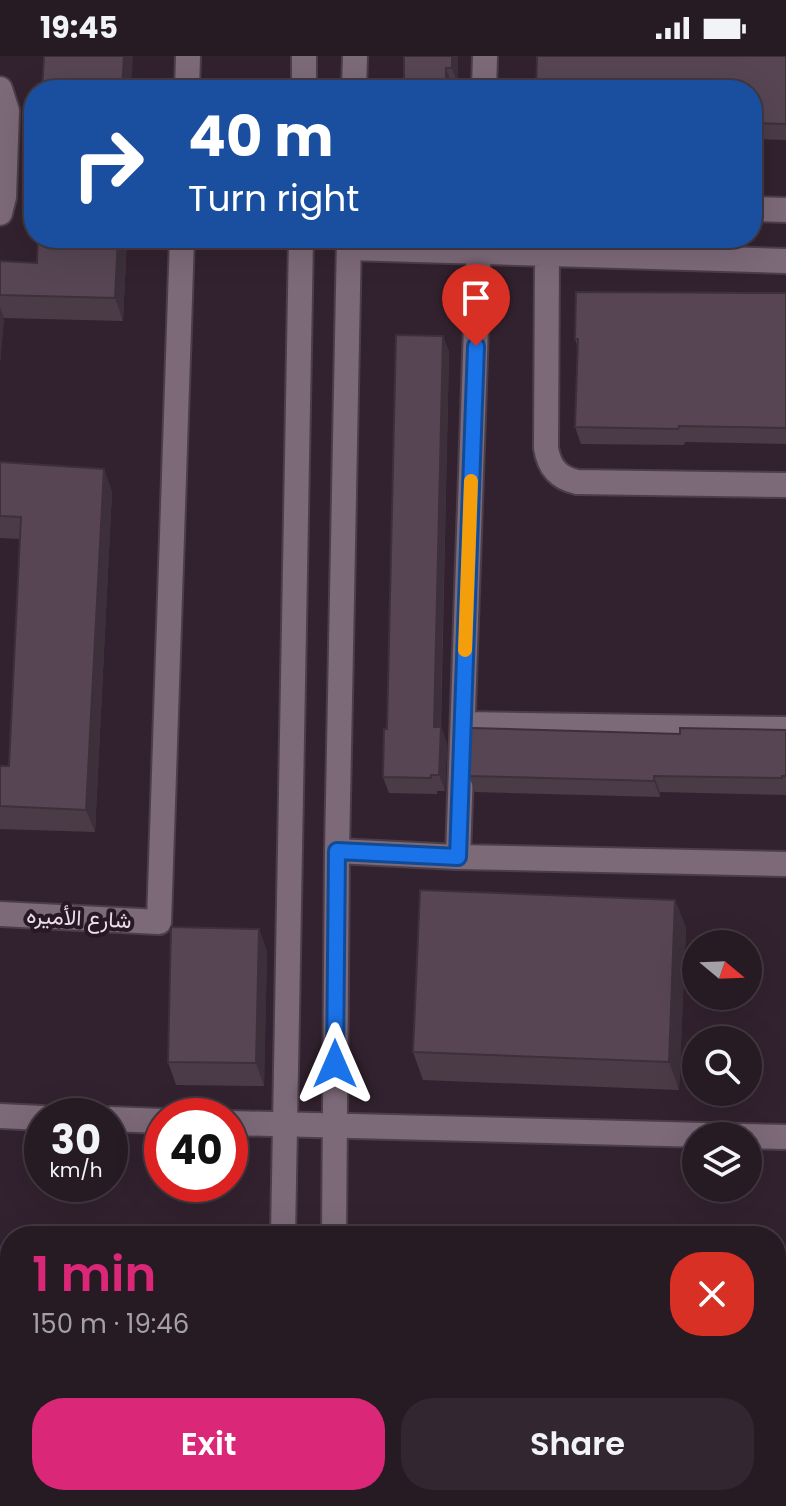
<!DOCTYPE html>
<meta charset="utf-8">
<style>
:root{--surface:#261a23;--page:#322730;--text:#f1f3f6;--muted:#a4a1a6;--line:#423841;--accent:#db2777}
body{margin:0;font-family:Poppins,Vazirmatn,sans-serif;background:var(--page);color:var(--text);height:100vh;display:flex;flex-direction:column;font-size:30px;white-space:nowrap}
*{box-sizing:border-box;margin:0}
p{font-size:26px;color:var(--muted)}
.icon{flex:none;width:44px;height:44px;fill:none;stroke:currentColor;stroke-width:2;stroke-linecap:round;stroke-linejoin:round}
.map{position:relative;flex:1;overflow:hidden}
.sheet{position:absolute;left:0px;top:1170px;width:786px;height:280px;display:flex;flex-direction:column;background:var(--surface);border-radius:32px 32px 0 0;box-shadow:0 8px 32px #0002,0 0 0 2px var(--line)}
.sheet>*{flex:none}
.hud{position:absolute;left:24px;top:24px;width:738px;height:168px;border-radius:32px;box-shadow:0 8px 32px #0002,0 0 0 2px var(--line);background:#1a4fa0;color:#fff;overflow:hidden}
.needle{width:52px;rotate:109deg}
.fabs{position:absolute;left:682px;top:874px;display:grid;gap:16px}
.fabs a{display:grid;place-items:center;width:80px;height:80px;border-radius:50%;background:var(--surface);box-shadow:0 8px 32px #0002,0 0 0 2px var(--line);font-size:40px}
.speed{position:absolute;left:24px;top:1042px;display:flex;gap:16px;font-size:40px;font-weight:700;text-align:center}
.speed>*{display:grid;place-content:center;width:104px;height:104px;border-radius:50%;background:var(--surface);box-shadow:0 8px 32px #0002,0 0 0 2px var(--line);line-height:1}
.speed small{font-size:20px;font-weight:400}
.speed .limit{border:12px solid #d22;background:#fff;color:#111}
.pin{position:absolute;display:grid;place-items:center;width:68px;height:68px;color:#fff;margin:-82px -34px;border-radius:50% 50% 50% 0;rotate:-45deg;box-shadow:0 0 8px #0007}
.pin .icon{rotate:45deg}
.me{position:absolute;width:88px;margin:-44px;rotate:0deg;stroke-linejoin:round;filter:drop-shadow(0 0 6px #0008)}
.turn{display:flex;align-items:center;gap:28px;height:168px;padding:0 32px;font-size:36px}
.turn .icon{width:104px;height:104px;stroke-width:2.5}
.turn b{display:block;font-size:56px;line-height:68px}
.round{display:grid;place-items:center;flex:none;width:84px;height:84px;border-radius:32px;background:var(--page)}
.head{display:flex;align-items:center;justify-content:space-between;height:136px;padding:0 32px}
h1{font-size:48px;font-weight:600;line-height:60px;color:var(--accent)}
.cta{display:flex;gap:16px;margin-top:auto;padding:16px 32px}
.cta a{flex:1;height:92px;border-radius:32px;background:var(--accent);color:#fff;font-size:32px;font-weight:600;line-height:92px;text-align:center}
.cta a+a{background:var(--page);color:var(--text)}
.status{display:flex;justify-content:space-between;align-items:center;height:56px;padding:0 40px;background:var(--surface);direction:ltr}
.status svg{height:22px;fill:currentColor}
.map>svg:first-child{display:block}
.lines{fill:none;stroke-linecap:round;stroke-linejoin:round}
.minor-casing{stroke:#4b3e49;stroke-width:28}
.tertiary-casing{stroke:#4b3e49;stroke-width:28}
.minor{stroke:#7d6a79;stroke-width:24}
.tertiary{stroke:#7d6a79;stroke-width:24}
.wall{fill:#4b3b47}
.shaded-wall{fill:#3d303a}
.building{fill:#574553;stroke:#3d303a;stroke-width:2}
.route-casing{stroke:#114b97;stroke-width:20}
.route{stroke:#1a73e8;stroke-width:14}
.slow{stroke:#f59e0b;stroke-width:14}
.labels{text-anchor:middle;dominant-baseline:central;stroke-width:8;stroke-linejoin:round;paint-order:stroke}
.street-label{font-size:22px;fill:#e9dee7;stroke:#281825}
</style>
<div class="status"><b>19:45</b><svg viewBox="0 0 49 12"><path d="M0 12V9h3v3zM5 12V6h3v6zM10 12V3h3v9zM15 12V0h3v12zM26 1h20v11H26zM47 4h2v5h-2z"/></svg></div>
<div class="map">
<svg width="786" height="1450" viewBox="0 0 786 1450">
<rect width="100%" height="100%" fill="#32222f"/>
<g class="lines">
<defs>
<path id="minor" d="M0 33 7 55 4 141 0 157
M187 34 188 0
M484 34 485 0
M752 153 786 154
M349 192 786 205
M547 197 546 392C549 411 558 422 577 426L786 429
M463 668 786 673
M337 795 458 801 786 808
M458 801 479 182
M0 858 159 866 182 182
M0 1060 42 1062
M110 1063 162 1065
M230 1067 786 1081"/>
<path id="tertiary" d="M304 34V0
M354 34 355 0
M283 1180 301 182
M334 1180 337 795 349 182
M283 1440V1450
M332 1450V1440"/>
</defs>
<use href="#minor" class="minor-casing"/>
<use href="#tertiary" class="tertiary-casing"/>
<use href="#minor" class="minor"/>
<use href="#tertiary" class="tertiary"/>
</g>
<path class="wall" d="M458 0V29H452V34H404Z
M786 0V84L752 83V34Z
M127 182 123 265 4 262 0 307V205L37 207Z
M786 237V388L685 386 684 389 581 388 575 371 578 292 575 283Z
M443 280 449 296 441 671 447 688 445 735H437V738L389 737 383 721 387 673Z
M0 406 104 413 112 436 95 776 0 773V710H9L20 483 0 482Z
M786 674V739L660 736V741L475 736 469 720 680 678Z
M675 844 686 872 679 1034 423 1024 413 996Z
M259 873 267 896 264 1030 176 1029 168 1006Z
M53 1440H136V1442L54 1441Z"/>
<path class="shaded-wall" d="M124 0H133L131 34H122Z
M452 0H458V29L452 12Z
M446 12 452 29V34H446Z
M118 182H127L123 265 115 242Z
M0 251 4 262 0 307Z
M443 280 449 296 440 688 434 671Z
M104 413 112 436 95 776 86 754Z
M441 671 447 688 445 735 439 719Z
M654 720 660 736V741L654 725Z
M675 844 686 872 679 1034 669 1006Z
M259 873 267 896 264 1030 256 1007Z
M703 1440H712V1450H703Z"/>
<path class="building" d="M44 0H124L122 34H42Z
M404 0H452V12H446V34H404Z
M537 0H786V68L752 67V34H536Z
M38 182H118L115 242 0 239V205L37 207Z
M576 236 786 237V372L679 370 678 373 575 371 578 283H575Z
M396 279 443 280 434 671H441L439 719H431V722L383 721 384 673H387Z
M0 406 104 413 86 754 0 750V710H9L21 461 0 460Z
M471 672 680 678V672L786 674V720H782V722L654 720V725L469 720Z
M420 834 675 844 669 1006 413 996Z
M171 871 259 873 256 1007 168 1006Z
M632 1440H703V1450H632Z"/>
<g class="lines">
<defs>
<path id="route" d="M335 1008 337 795 458 801 476 290"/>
</defs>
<use href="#route" class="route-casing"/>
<use href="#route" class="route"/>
<path class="slow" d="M465 594 471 425"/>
</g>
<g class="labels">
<g class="street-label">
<text transform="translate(79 862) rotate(3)">شارع الأميره</text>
</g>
</g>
</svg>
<div class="fabs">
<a><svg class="needle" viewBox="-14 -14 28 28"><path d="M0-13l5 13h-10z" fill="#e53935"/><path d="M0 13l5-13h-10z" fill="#a4a1a6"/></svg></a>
<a><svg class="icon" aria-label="search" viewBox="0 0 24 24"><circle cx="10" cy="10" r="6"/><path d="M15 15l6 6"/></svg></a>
<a><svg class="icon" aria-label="layers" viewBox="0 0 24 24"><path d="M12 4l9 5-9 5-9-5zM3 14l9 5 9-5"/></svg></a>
</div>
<div class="speed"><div>30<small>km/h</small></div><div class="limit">40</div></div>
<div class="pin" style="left:476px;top:290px;background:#d93025"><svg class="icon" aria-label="arrive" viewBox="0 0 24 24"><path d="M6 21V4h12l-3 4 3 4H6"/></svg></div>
<svg class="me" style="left:335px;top:1008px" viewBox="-20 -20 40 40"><path d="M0-17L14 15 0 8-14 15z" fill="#1a73e8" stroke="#fff" stroke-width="4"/></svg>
<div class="hud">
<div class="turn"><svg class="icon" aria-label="right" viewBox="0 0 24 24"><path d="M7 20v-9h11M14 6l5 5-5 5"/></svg><div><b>40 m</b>Turn right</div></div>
</div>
<section class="sheet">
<div class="head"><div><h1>1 min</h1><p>150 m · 19:46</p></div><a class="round" style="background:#d93025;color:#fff"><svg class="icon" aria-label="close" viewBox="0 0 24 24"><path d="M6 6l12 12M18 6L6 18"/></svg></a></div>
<div class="cta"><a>Exit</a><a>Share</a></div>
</section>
</div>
